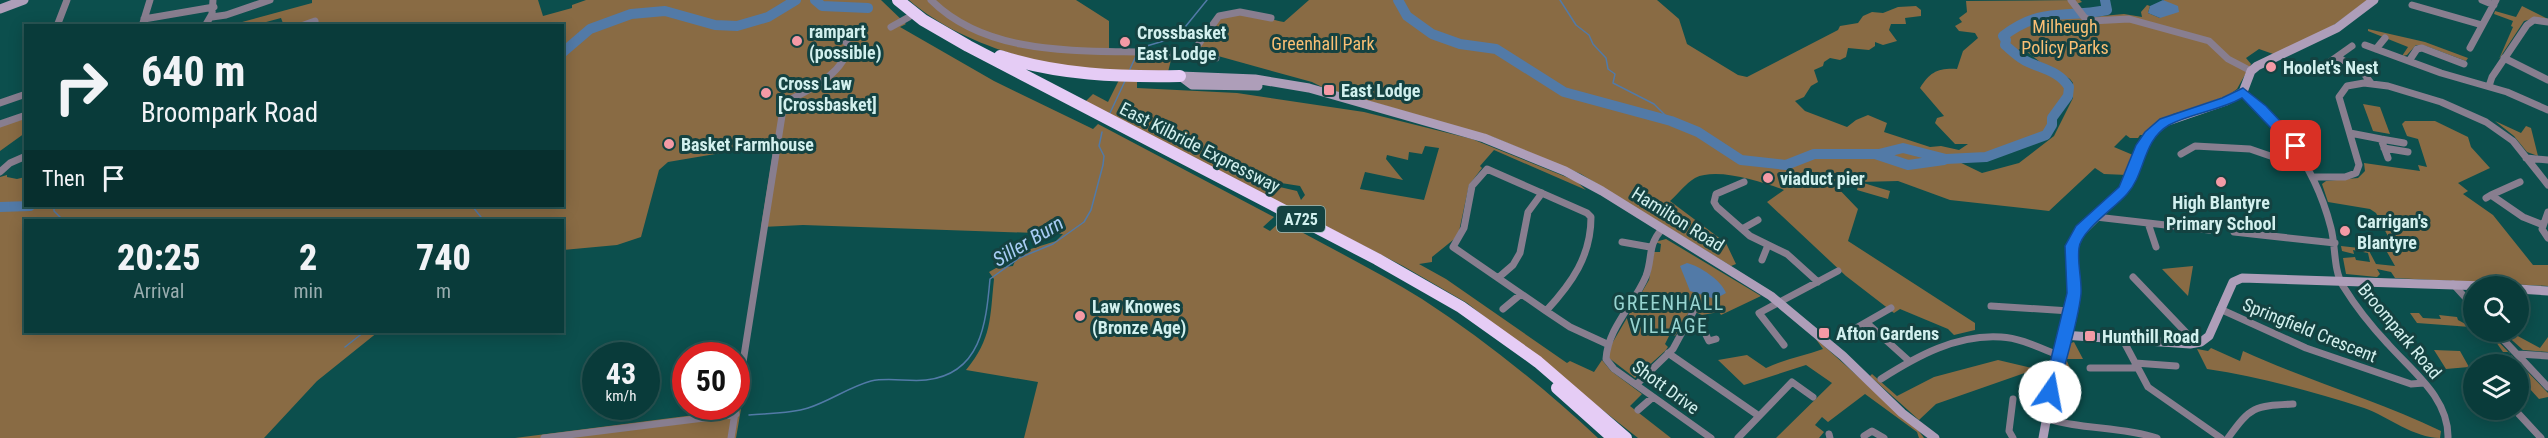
<!DOCTYPE html>
<style>
:root{--surface:#093b3a;--page:#174645;--text:#f1f3f6;--muted:#99adaf;--line:#295554}
body{margin:0;font-family:"Roboto Condensed",sans-serif;background:var(--page);color:var(--text);height:100vh;display:flex;flex-direction:column;font-size:22px;white-space:nowrap}
*{box-sizing:border-box;margin:0}
p{font-size:20px;color:var(--muted)}
.icon{flex:none;width:33px;height:33px;fill:none;stroke:currentColor;stroke-width:2;stroke-linecap:round;stroke-linejoin:round}
.map{position:relative;flex:1;overflow:hidden}
.sheet{position:absolute;left:24px;top:219px;width:540px;height:114px;display:flex;flex-direction:column;background:var(--surface);border-radius:0px;box-shadow:0 3px 15px #0003,0 0 0 2px var(--line)}
.sheet>*{flex:none}
.guide{position:absolute;left:24px;top:24px;width:540px;height:183px;border-radius:0px;box-shadow:0 3px 15px #0003,0 0 0 2px var(--line);background:#093b3a;color:var(--text);overflow:hidden}
.tools{position:absolute;left:2463px;top:276px;display:grid;gap:12px}
.tools a{display:grid;place-items:center;width:66px;height:66px;border-radius:50%;background:var(--surface);box-shadow:0 3px 15px #0003,0 0 0 2px var(--line);font-size:30px}
.speed{position:absolute;left:582px;top:342px;display:flex;gap:12px;font-size:30px;font-weight:700;text-align:center}
.speed>*{display:grid;place-content:center;width:78px;height:78px;border-radius:50%;background:var(--surface);box-shadow:0 3px 15px #0003,0 0 0 2px var(--line);line-height:1}
.speed small{font-size:15px;font-weight:400}
.speed .limit{border:9px solid #d22;background:#fff;color:#111}
.pin{position:absolute;display:grid;place-items:center;width:51px;height:51px;color:#fff;margin:-26px;border-radius:12px;box-shadow:0 3px 9px #0006}
.me{position:absolute;width:66px;margin:-33px;rotate:12deg;stroke-linejoin:round;filter:drop-shadow(0 0 4px #0008)}
.turn{display:flex;align-items:center;gap:21px;height:126px;padding:0 18px;font-size:27px}
.turn .icon{width:78px;height:78px;stroke-width:2.5}
.turn b{display:block;font-size:42px;line-height:51px}
.then{display:flex;align-items:center;height:57px;padding:0 18px;background:#0003;gap:12px;font-size:22px}
.eta{display:flex;justify-content:space-evenly;align-items:center;height:102px;text-align:center}
.eta b{font-size:36px;font-weight:800;line-height:42px}
.map>svg:first-child{display:block}
.green{fill:#896b44;fill-rule:evenodd}
.water{fill:#527aa7}
.lines{fill:none;stroke-linecap:round;stroke-linejoin:round}
.stream{stroke:#527aa7;stroke-width:1.5}
.river{stroke:#527aa7;stroke-width:10}
.street{stroke:#887e8f;stroke-width:7}
.secondary{stroke:#ae9eb9;stroke-width:9}
.highway{stroke:#e5ccf5;stroke-width:12}
.route{fill:#1a73e8;stroke:#114b97;stroke-width:1.5}
.poi-dot{fill:#f49aa5;stroke:#144241;stroke-width:2}
.labels{text-anchor:middle;dominant-baseline:central;stroke-width:6;stroke-linejoin:round;paint-order:stroke}
.shield{fill:#144241;stroke:#99bcba;stroke-width:1.5}
.shield-label{font-size:16px;font-weight:bold;fill:#d2f0ee}
.park-label{font-size:18px;fill:#f9bf74;stroke:#144241}
.poi-label{font-size:18px;font-weight:bold;fill:#d2f0ee;stroke:#144241;text-anchor:start}
.street-label{font-size:18px;fill:#d2f0ee;stroke:#144241}
.water-label{font-size:20px;font-style:italic;fill:#a9cdf5;stroke:#144241}
.neighbourhood-label{font-size:20px;letter-spacing:1.5px;fill:#97d4d1;stroke:#144241}
</style>
<div class="map">
<svg width="2548" height="438" viewBox="0 0 2548 438">
<rect width="100%" height="100%" fill="#0c4f4d"/>
<path class="green" d="M312 0H538L543 16 572 8V5L586 0H881L906 24 900 27 994 81 1093 129 1098 124 1274 217 1263 227 1270 231 1281 221C1328 247 1377 271 1422 299 1485 340 1543 387 1598 438H1024L1038 382 966 370C992 339 990 317 994 279L989 272 996 268 1013 266 1018 253 1056 241 1063 234 803 225 761 227 774 146 769 145 668 162 659 170 641 237 617 245 563 250 562 220H26V332H378L317 381 264 438H0V177L7 175V177L17 179 25 177 26 206H562V26H319L317 19 296 25 284 26 281 18 255 25H231L312 3Z
M909 0H1076L1109 21V51L1172 56 1168 72C1146 72 1124 75 1103 73 1039 66 958 43 909 0Z
M1309 0H1657L1679 19 1687 44 1738 75 1747 77 1838 30 1840 26 1858 23 1863 16 1872 12 1883 13 1898 7 1916 6 1921 10V16L1905 18 1906 24H1891L1889 30 1897 41 1883 45 1875 42V46L1869 50 1848 48 1846 57 1840 60 1830 58 1824 62 1823 66 1814 70 1818 82 1811 86 1804 97 1795 101 1805 111 1847 127 1856 120 1868 115 1887 123 1884 132 1930 147 1941 146 1959 150 1968 144H1955L1935 123 1937 118 1944 116 1920 88C1930 72 1938 68 1957 69L1963 51 1978 38 1975 33 1959 31 1955 26 1962 22 1959 18 1967 12 1966 1 2080 0 2082 2 2076 4 2088 20 2091 17 2124 14 2142 17 2141 12 2147 5 2150 6 2148 13 2160 18 2164 0H2155H2368L2331 27 2276 55 2259 49 2246 58 2251 64 2237 89 2223 99 2173 114 2144 135H2140L2138 138H2130L2126 135 2114 147 2133 155 2127 175 2104 174 2095 168 2049 211 1950 200 1898 181 1860 182 1890 191 1888 199 1857 190 1859 182 1833 183 1858 209 1848 241 1975 323V330L1954 335 1948 329 1900 309 1894 313 1846 276 1767 202 1784 190C1762 182 1717 167 1695 178 1686 183 1678 194 1670 201L1726 243 1736 264 1731 266 1581 174 1493 137 1324 88 1312 82 1218 56 1195 53C1202 43 1210 26 1220 19 1233 9 1269 19 1284 22ZM2019 49 2026 51 2040 62 2070 79 2073 83V98L2054 136 2019 163 1982 173 1953 159 1987 157 2046 135 2052 125V118L2068 96 2069 87 2060 74 2017 56Z
M2522 6 2548 19 2536 18 2524 21 2499 59 2513 27 2511 26 2513 21 2494 14 2495 11 2516 17Z
M2368 29 2425 42 2468 58 2466 61 2426 46 2416 45 2407 55 2402 56 2408 47 2368 31Z
M1120 78 1137 79V88L1237 93 1364 112 1472 139 1576 181 1586 190 1494 150 1480 166 1482 168 1469 185 1458 236 1432 257V262L1419 264 1446 279 1567 363 1570 361 1594 372 1602 360 1611 371 1642 394 1630 406 1671 438H1638L1467 303 1403 266 1085 102 1093 94 1108 102ZM1425 146 1439 148 1424 200 1360 189 1365 172 1403 180 1386 159 1387 155 1408 160 1409 152 1422 154ZM1218 157H1222L1268 181 1300 186 1305 195 1301 200 1297 191 1263 183Z
M2363 104 2380 107 2390 134 2373 131Z
M24 119 25 133 0 151V126Z
M2405 121H2435L2468 137 2471 147 2490 168 2458 183 2468 191 2463 194 2493 215 2533 265H2548V286L2395 278 2391 272 2377 269 2380 274 2377 277 2346 274 2343 258 2355 257 2356 260 2370 262 2368 253 2353 250 2354 254 2342 251 2341 246 2368 249 2376 264 2395 266 2387 252H2396L2376 213 2370 209 2328 202 2322 184 2326 181 2358 178 2365 171 2364 163 2420 171 2418 165 2427 167 2418 139 2407 136 2402 124Z
M2495 121 2521 133 2526 126 2531 128 2538 156 2527 152 2514 136Z
M1666 239 1761 296 1721 315 1719 312 1702 315 1690 310 1675 336 1670 334 1665 344 1668 347 1665 351 1635 378 1609 358 1610 347 1649 280 1654 252H1660L1661 244 1655 242Z
M2193 266 2188 296 2162 269Z
M2410 313H2419L2423 318 2441 319 2439 315 2457 317 2458 320 2471 327 2417 323Z
M2489 332 2548 393V397L2539 399 2519 377 2525 376 2509 352H2503Z
M2503 332 2514 334 2540 348 2548 337V352L2523 350Z
M1815 338 1918 430 1924 438H1919L1917 432 1865 394 1828 422 1822 417 1815 425 1824 432 1819 438H1776L1832 383 1806 365 1744 385 1718 360 1747 355 1766 368C1784 359 1804 356 1823 349Z
M2074 342 2083 359H2066L2074 377 2063 378 2070 395 2057 391 2066 350 2068 344Z
M2211 348 2240 361 2243 351C2308 381 2377 400 2441 431L2440 438C2414 438 2389 417 2364 408 2312 391 2260 377 2207 369L2197 349 2208 351Z
M2434 350 2460 351 2469 367 2446 369Z
M1998 360 2036 369 1936 404 1919 420 1870 376 1872 374 1897 396 1934 377Z
M741 409 736 438H515Z"/>
<path class="water" d="M2163 0 2178 6 2179 12 2160 18 2148 13 2150 6Z
M1687 263C1700 266 1722 281 1726 293L1715 299 1690 291 1680 266Z"/>
<g class="lines">
<path class="stream" d="M1560 0 1576 25 1589 35 1593 44 1606 58 1608 69 1615 74 1613 83 1654 104 1671 121
M1140 48 1177 37 1207 0
M562 50H566
M1130 69 1136 56
M1110 113 1125 81
M54 206V211L63 220
M472 206 481 217 479 220
M345 347 364 332
M749 415C769 413 789 414 808 408 830 401 849 387 871 381 889 377 908 382 926 380 981 374 986 324 990 279L1019 258 1053 244 1084 222 1091 210 1103 165 1104 156 1099 146 1102 132"/>
<path class="river" d="M815 0 822 6 868 8
M1398 0 1407 16 1432 34 1460 44 1496 49 1564 92 1671 121 1698 132 1741 160 1786 165 1814 154H1879L1903 148 1946 159 1986 157 2046 135 2052 125V118L2068 96 2069 87C2058 70 2041 69 2024 60 2017 56 2011 50 2005 45L2006 40 2003 36C2043 6 2063 19 2107 10L2105 0
M562 53 590 29 631 14 665 11 715 25 737 26 768 17 796 0
M1875 154 1908 165 1944 160
M0 207 30 206"/>
<path class="street" d="M931 0C991 60 1089 49 1167 53L1178 58
M2071 0 2084 17 2091 21 2129 19 2209 41 2228 59 2251 71
M2482 0 2494 5
M2412 5 2482 25
M212 17 226 15 270 0
M144 19 214 7
M57 26 67 0
M142 26 150 0
M205 26 212 14 213 0
M301 26 315 21
M891 27 909 17
M2365 45 2441 73 2507 92 2548 110
M2470 48 2496 0
M2376 49 2385 38
M1190 56 1219 16 1240 12 1271 18
M2337 57 2362 71 2371 83
M1178 58 1190 56 1216 58
M2504 58 2548 80
M2409 61 2417 49 2422 48 2464 64
M2328 63 2352 46
M2489 86 2492 77 2527 25 2534 20 2548 22
M2243 92C2287 128 2317 173 2331 228 2336 247 2333 269 2343 286 2356 307 2372 327 2388 344 2413 372 2449 398 2448 438
M0 103 26 94
M0 124 26 115
M2350 133 2381 139 2388 158
M2381 139 2404 143
M2384 148 2408 152
M2181 154 2195 146 2250 149 2282 160 2307 163
M2526 158 2548 160
M1487 169 1587 213 1591 217C1591 256 1572 283 1546 311L1453 247 1464 228 1472 186Z
M0 172 10 163 26 156
M2314 177H2345L2356 173 2359 165 2339 97 2347 86 2364 83 2388 86 2441 102 2486 122 2513 141 2548 185
M1744 182 1716 194 1714 202 1717 207 1750 236 1787 254 1818 282
M2491 195 2520 182
M2486 198 2491 195 2523 217 2543 225
M2548 212 2542 229 2548 238
M2096 217 2209 230
M2148 223 2156 247
M1662 229C1647 246 1653 257 1646 276 1634 305 1608 327 1606 359L1614 369 1711 438
M1742 229 1758 220
M2234 232 2335 243
M1622 242 1650 247
M1762 260 1768 245
M2133 277 2196 343
M1498 278 1513 265 1520 253 1528 212 1542 193
M2453 284 2474 307
M1991 306 2070 311
M1503 309 1521 294
M2220 309 2306 348 2411 384 2424 383
M1546 311 1570 327 1607 344
M1867 323 1908 360
M1687 324 1704 331 1709 341 1716 339
M2496 332 2548 387
M1842 336 1891 308
M2123 340 2148 387 2221 438
M1784 345 1759 313 1838 271
M1668 353 1759 416
M2518 354 2548 356
M2135 363 2176 366
M2090 368H2136
M1881 379C1917 356 1957 334 2001 337 2021 338 2040 348 2058 355
M1637 384 1673 349 1693 312
M2013 399 2009 431 2013 438
M1638 410 1653 397
M2515 410 2541 438
M2045 418C2081 430 2120 426 2157 438
M1829 434 1830 438
M1864 436 1872 431 1884 438
M544 438 736 414
M731 438 784 103C808 90 844 75 849 45L840 37
M1738 438 1792 382 1813 397
M2228 438C2251 406 2254 406 2293 404"/>
<path class="secondary" d="M0 9 24 0
M1180 76 1255 79 1309 88 1484 138 1565 171 1602 191 1771 296 1843 356 1902 413 1935 438
M1180 76 1192 85 1258 86
M2518 289 2548 291
M2063 335 2190 344 2201 342 2209 336 2233 282 2242 278 2485 286
M2043 438 2058 355 2074 293 2071 253 2075 238 2124 190 2133 173 2141 148 2149 135 2165 122 2226 101 2243 92 2251 71 2257 66 2337 28 2374 0"/>
<path class="highway" d="M898 0 923 20 968 46 1377 259 1461 307 1538 362 1626 438
M1000 56C1059 75 1118 77 1180 76
M1557 388 1613 438"/>
</g>
<path class="route" d="M2243 88 2266 106 2300 142 2302 146 2300 149H2291L2242 98C2219 111 2191 113 2169 125 2142 141 2146 173 2127 194 2115 208 2081 230 2079 248 2077 263 2082 279 2081 294 2078 323 2065 362 2058 392L2056 396 2050 398 2045 396 2043 392 2067 293 2065 246 2076 226 2119 187 2136 145 2145 132 2160 119 2222 98Z"/>
<g class="poi-dot">
<circle cx="797" cy="41" r="6"/>
<circle cx="1125" cy="42" r="6"/>
<circle cx="2271" cy="67" r="6"/>
<rect x="1323" y="84" width="12" height="12" rx="3"/>
<circle cx="766" cy="93" r="6"/>
<circle cx="669" cy="144" r="6"/>
<circle cx="1768" cy="178" r="6"/>
<circle cx="2221" cy="182" r="6"/>
<circle cx="2345" cy="231" r="6"/>
<circle cx="1080" cy="316" r="6"/>
<rect x="1818" y="327" width="12" height="12" rx="3"/>
<rect x="2084" y="330" width="12" height="12" rx="3"/>
</g>
<g class="labels">
<rect class="shield" x="1277" y="206" width="48" height="26" rx="4.5"/>
<g class="shield-label">
<text x="1301" y="219">A725</text>
</g>
<g class="park-label">
<text x="2065" y="26">Milheugh<tspan x="2065" dy="21">Policy Parks</tspan></text>
<text x="1323" y="43">Greenhall Park</text>
</g>
<g class="poi-label">
<text x="809" y="31">rampart<tspan x="809" dy="21">(possible)</tspan></text>
<text x="1137" y="32">Crossbasket<tspan x="1137" dy="21">East Lodge</tspan></text>
<text x="2283" y="67">Hoolet's Nest</text>
<text x="778" y="83">Cross Law<tspan x="778" dy="21">[Crossbasket]</tspan></text>
<text x="1341" y="90">East Lodge</text>
<text x="681" y="144">Basket Farmhouse</text>
<text x="1780" y="178">viaduct pier</text>
<text x="2221" y="202" text-anchor="middle">High Blantyre<tspan x="2221" dy="21">Primary School</tspan></text>
<text x="2357" y="221">Carrigan's<tspan x="2357" dy="21">Blantyre</tspan></text>
<text x="1092" y="306">Law Knowes<tspan x="1092" dy="21">(Bronze Age)</tspan></text>
<text x="1836" y="333">Afton Gardens</text>
<text x="2102" y="336">Hunthill Road</text>
</g>
<g class="street-label">
<text transform="translate(1200 147) rotate(27)">East Kilbride Expressway</text>
<text transform="translate(1678 219) rotate(32)">Hamilton Road</text>
<text transform="translate(2310 330) rotate(22)">Springfield Crescent</text>
<text transform="translate(2400 331) rotate(50)">Broompark Road</text>
<text transform="translate(1666 387) rotate(36)">Shott Drive</text>
</g>
<g class="water-label">
<text transform="translate(1028 241) rotate(-31)">Siller Burn</text>
</g>
<g class="neighbourhood-label">
<text x="1669" y="303">GREENHALL<tspan x="1669" dy="23">VILLAGE</tspan></text>
</g>
</g>
</svg>
<div class="tools">
<a><svg class="icon" aria-label="search" viewBox="0 0 24 24"><circle cx="10" cy="10" r="6"/><path d="M15 15l6 6"/></svg></a>
<a><svg class="icon" aria-label="layers" viewBox="0 0 24 24"><path d="M12 4l9 5-9 5-9-5zM3 14l9 5 9-5"/></svg></a>
</div>
<div class="speed"><div>43<small>km/h</small></div><div class="limit">50</div></div>
<div class="pin" style="left:2296px;top:146px;background:#d93025"><svg class="icon" aria-label="arrive" viewBox="0 0 24 24"><path d="M6 21V4h12l-3 4 3 4H6"/></svg></div>
<svg class="me" style="left:2050px;top:392px" viewBox="-20 -20 40 40"><circle r="19" fill="#fff"/><path d="M0-13L10 11 0 6-10 11z" fill="#1a73e8"/></svg>
<div class="guide">
<div class="turn"><svg class="icon" aria-label="right" viewBox="0 0 24 24"><path d="M7 20v-9h11M14 6l5 5-5 5"/></svg><div><b>640 m</b>Broompark Road</div></div>
<div class="then">Then<svg class="icon" aria-label="arrive" viewBox="0 0 24 24"><path d="M6 21V4h12l-3 4 3 4H6"/></svg></div>
</div>
<section class="sheet">
<div class="eta">
<div><b>20:25</b><p>Arrival</p></div>
<div><b>2</b><p>min</p></div>
<div><b>740</b><p>m</p></div>
</div>
</section>
</div>
